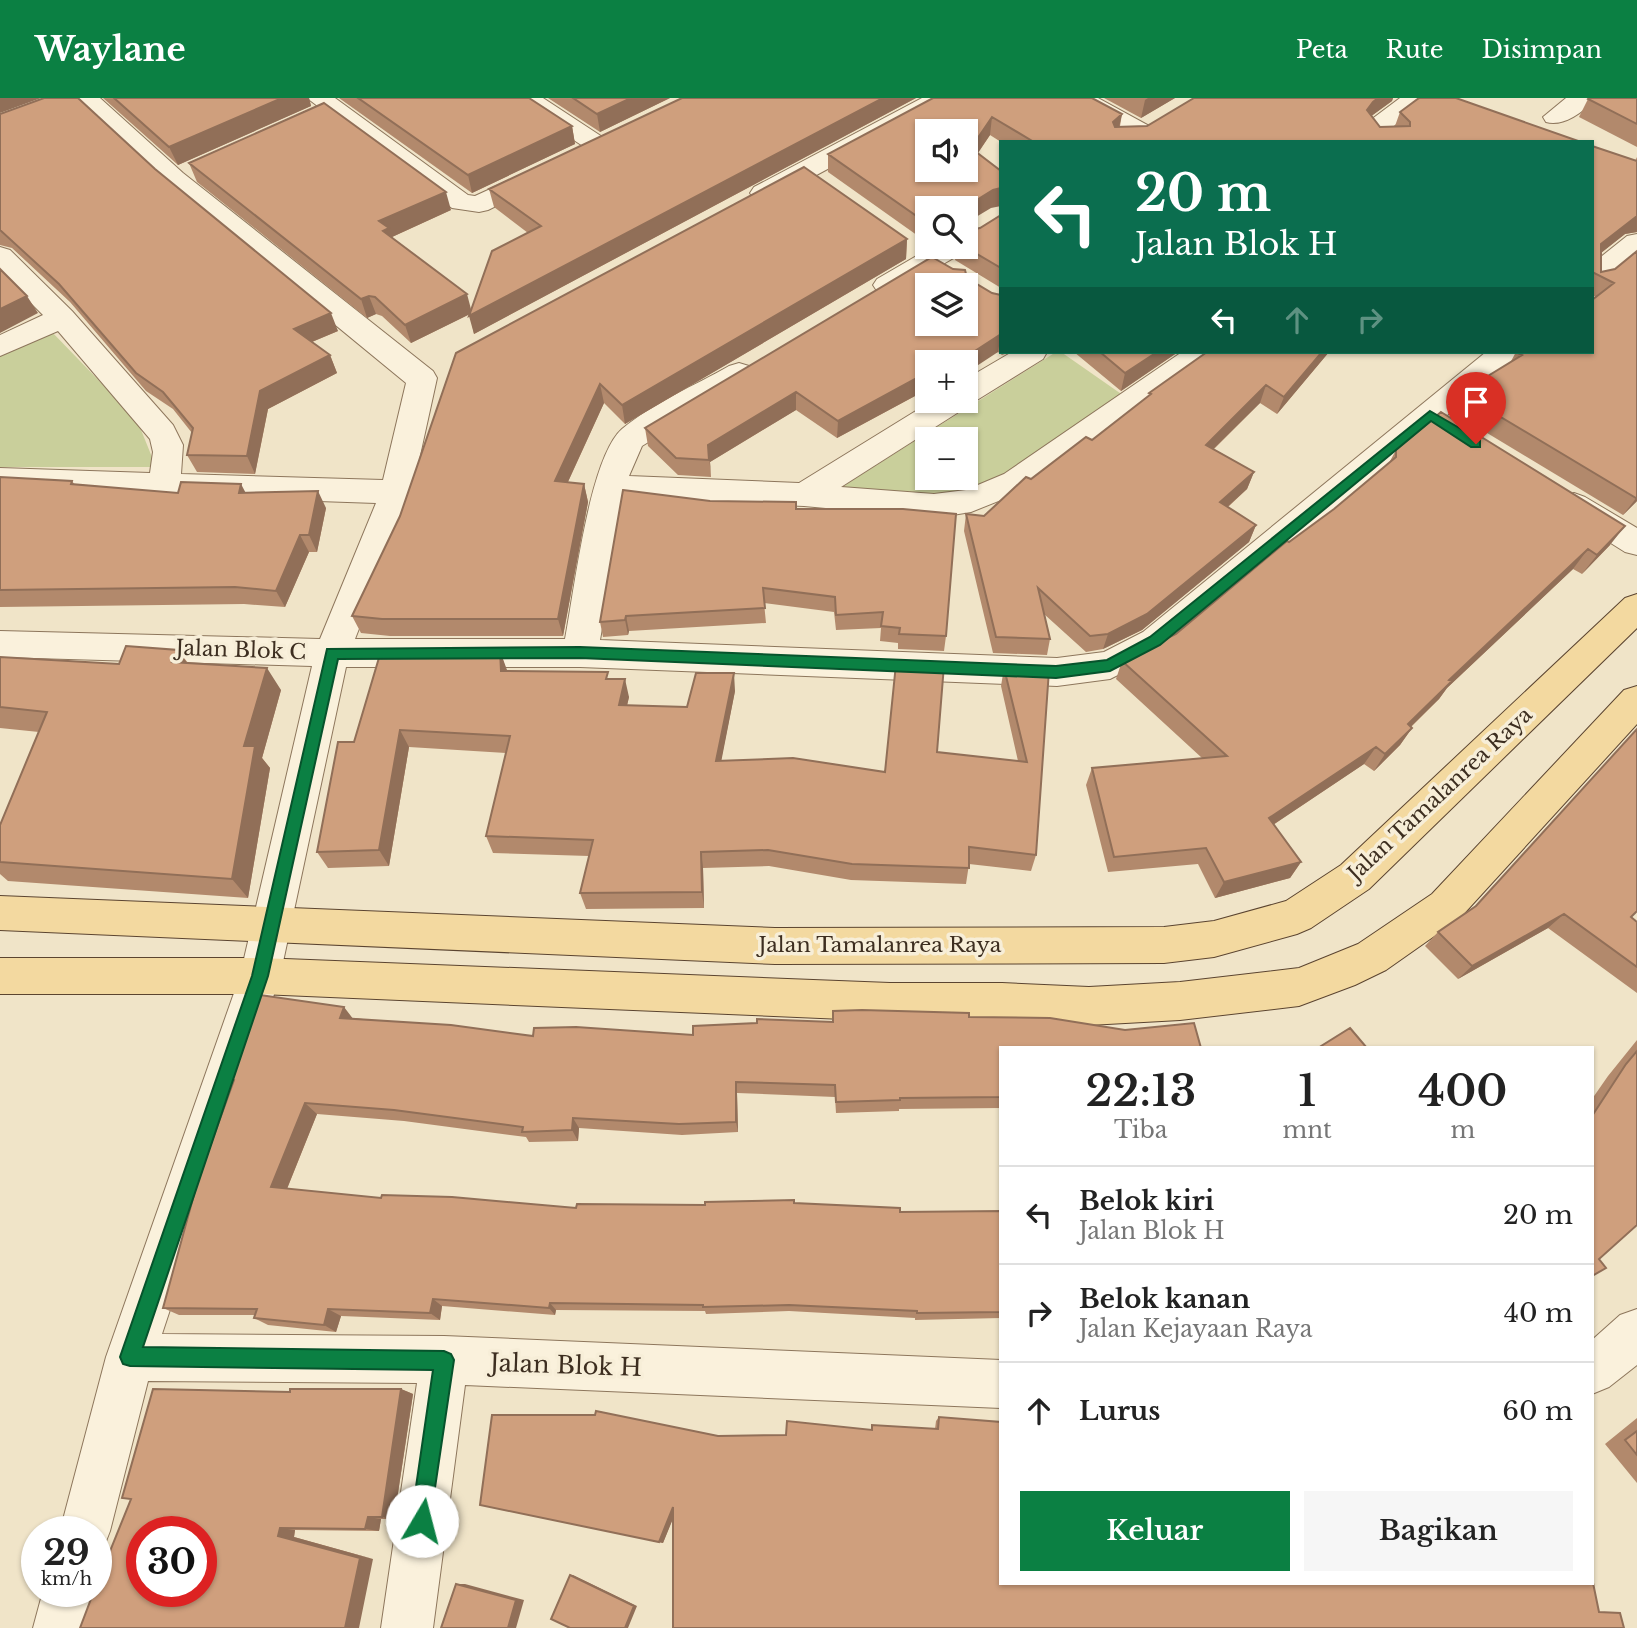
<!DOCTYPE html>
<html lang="id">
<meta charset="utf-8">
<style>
:root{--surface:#fff;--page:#f6f6f6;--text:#222;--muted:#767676;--line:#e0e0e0;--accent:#0b8043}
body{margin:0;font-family:"Libre Baskerville",serif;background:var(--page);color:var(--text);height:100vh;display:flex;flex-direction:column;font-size:26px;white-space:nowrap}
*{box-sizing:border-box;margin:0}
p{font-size:23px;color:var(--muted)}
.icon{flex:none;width:38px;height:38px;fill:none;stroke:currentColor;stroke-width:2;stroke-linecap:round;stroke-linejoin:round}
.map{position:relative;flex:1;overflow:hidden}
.panel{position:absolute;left:999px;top:948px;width:595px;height:539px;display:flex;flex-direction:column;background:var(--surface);border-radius:0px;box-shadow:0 2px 5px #0004}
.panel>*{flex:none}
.hud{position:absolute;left:999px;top:42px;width:595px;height:214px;border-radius:0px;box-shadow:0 2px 5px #0004;background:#0b6e4f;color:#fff;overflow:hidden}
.fabs{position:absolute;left:915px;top:21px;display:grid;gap:14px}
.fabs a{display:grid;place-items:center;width:63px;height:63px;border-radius:0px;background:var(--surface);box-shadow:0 2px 5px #0004;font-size:35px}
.speed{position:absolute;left:21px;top:1418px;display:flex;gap:14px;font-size:35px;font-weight:700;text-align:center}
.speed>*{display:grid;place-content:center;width:91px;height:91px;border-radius:50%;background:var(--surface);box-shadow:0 2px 5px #0004;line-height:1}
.speed small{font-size:18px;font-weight:400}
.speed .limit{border:10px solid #d22;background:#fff;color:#111}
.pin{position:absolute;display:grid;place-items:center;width:60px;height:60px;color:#fff;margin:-72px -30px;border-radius:50% 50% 50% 0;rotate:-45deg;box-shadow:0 0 7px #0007}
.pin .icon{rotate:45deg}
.me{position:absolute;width:77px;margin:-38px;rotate:8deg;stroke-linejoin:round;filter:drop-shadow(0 0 5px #0008)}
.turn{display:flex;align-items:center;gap:24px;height:147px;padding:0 21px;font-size:32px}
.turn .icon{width:91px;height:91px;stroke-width:2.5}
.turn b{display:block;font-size:49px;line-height:60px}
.lanes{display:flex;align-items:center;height:66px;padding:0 21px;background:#0003;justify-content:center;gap:35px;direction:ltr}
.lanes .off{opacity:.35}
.eta{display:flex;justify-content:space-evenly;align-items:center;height:119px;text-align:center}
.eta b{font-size:42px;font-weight:600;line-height:49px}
.action{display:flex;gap:14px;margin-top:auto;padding:14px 21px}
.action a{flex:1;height:80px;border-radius:0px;background:var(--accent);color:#fff;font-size:28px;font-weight:600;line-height:80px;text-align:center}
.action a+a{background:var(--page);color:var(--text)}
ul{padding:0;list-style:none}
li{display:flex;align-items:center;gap:21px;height:98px;padding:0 21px;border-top:2px solid var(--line)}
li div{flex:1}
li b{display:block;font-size:26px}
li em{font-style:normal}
header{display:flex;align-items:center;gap:42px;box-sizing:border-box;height:98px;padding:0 35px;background:var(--accent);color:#fff}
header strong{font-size:33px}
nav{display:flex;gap:38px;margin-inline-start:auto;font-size:24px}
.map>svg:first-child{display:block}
.green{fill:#c9cf9b;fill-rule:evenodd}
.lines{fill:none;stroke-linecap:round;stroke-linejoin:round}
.street-casing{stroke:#8d765c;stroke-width:2}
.primary-casing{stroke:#5b4430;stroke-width:2}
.street{fill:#faf1dc;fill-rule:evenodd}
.primary{fill:#f3d9a0;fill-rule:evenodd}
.wall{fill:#b2896c}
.shaded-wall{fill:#916f58}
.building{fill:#cf9f7d;stroke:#916f58;stroke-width:2;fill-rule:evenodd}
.route{fill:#0b8043;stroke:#07532c;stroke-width:2}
.labels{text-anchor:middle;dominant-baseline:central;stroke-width:7;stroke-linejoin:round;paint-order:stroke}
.street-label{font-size:21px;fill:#3d2e20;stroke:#f7eed8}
.near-street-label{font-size:24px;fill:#3d2e20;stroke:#f7eed8}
</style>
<header>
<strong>Waylane</strong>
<nav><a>Peta</a><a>Rute</a><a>Disimpan</a></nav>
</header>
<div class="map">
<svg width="1637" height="1530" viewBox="0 0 1637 1530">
<rect width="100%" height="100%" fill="#f0e4c8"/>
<path class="green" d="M50 232 137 322 156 369H0V255Z
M1056 254H1061L1127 300 1009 379 934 403 837 394 848 385ZM928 341H966V380H928Z"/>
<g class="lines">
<defs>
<path id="street" d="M74 0H100L183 75 433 273 437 280 412 394 355 541H565C574 495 589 360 622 331 653 305 694 288 729 268L739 265 749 268 754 275 749 282 642 348 629 378 799 385 932 303H966V281L1012 254H1047L1043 261 977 302 968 305 965 310 841 389 934 396 966 392 1004 376 1182 254H1216L1212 261 1026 392 971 414 934 420 804 408 624 401 600 542 1057 560 1104 554 1143 534 1486 254H1518L1514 261 1167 552 1110 581 1057 588 580 569H346L280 878 162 1236 444 1238 1001 1262V1310L465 1287 433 1530H381L417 1285 148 1283 110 1433 103 1451 96 1454V1433H60L106 1259 240 878 312 568 0 559V533L320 541 376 405 0 392V370L150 375 153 354 150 341 58 233 0 258V237L43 217 0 174V149L10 152 72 213 173 327 183 347 181 376 383 382 406 285 165 87Z
M307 0H335L468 97 475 98 538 69 547 71 551 77 547 83 488 112 479 114 452 110Z
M514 0H543L607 42 611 47 607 52 598 55 589 52 517 5Z
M922 0H953L950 5 772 101 763 103 754 101 750 95 754 89Z
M1068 0H1098L1151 29 1155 34 1151 39 1142 42 1133 39 1071 5Z
M1400 0H1428L1389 32 1401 44H1373L1362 32 1368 24Z
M1566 0H1594C1585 14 1563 29 1546 24L1543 19Z
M1637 136V158L1602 187 1592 190V166L1627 138Z
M932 149H966L962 155 897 193 887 196 877 193 873 187 877 181Z
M1574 395 1585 399 1637 430V457L1625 454 1563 415 1558 407 1563 399Z
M1637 1211V1267L1609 1289 1592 1296V1242L1620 1217Z
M43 1493H95L85 1530H33Z"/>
<path id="primary" d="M1637 496V530L1369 791 1311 830 1297 836 1214 859 1164 865 775 866 0 832V798L775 830 1164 829 1214 823 1286 803 1341 767 1625 500Z
M1637 588V626L1460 820 1386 872 1355 887 1299 908 1180 922 1089 927 1002 923H890L260 896H0V860H260L890 885H1002L1089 889 1180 884 1299 870 1358 846 1432 796 1624 592Z"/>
</defs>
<use href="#street" class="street-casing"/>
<use href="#primary" class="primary-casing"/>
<use href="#street" class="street"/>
<use href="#primary" class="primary"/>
</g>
<path class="wall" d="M103 0H309L311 8 178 67Z
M339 0H529L572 28 575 46 472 95Z
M548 0H670L600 34Z
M682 0H916L474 236 470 216 411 245 382 218 376 216 367 220 197 84 189 65 451 112 392 139 471 212 528 135 494 109 489 91Z
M933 0 1122 16 1120 28H1147L1194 0H1393L1392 3 1371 18 1380 29 1395 28 1400 14 1581 44H1001L990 37 978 55 991 110H928V145L828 74V56Z
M1104 0H1175L1141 20Z
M1637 0V49L1579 19 1588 1Z
M0 16 155 71 338 233 312 244 330 257 337 275 268 311 255 376 197 374 187 357 192 335 173 311 146 293 70 204 12 150 0 147Z
M1592 48 1635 63 1637 59V134L1625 136 1601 155V174L1615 171 1637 153V403L1623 417 1454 315 1464 297 1510 265 1516 254H1592L1596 199 1592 197Z
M1001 117V190L955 162 957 149H966L980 130Z
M907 141 906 161 625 326 604 305 568 384 584 386 588 404 563 538H390L361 535 352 518 400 418 456 255Z
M967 180 992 195 1001 197V254H1010L1002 257 998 254 966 264H928V291L837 340 796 312 710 364 711 379 678 377 648 348 645 330Z
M1074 254H1178L1121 293Z
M1207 254H1329L1277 316 1260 305 1214 351 1254 374 1247 391 1228 409 1256 427 1249 444 1142 532 1103 551 1086 554 1044 516 1050 541 1047 557 993 555 964 433 966 416 984 418 1031 381 1092 342 1148 299 1149 295Z
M1396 352 1610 447 1582 476 1573 471 1447 590 1439 601 1411 629 1412 630 1400 647 1374 673 1364 666 1273 727 1301 764 1290 780 1215 800 1198 766 1108 774 1086 687 1092 670 1202 660 1116 581 1122 563 1176 536 1289 444 1334 411 1389 365Z
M0 379 72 383 75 387 178 395H246L326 410 317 454H309L285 509 244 506 0 509Z
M710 403 796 411 946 538 944 553 898 551V545L880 543 881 530 836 532 834 514 764 505 766 525 629 533 628 537 603 539 600 524Z
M178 552 188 565 281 592 262 660 270 670 248 800 8 783 0 776V727L39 634 0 630V559L119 566Z
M500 553 507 574 609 581 629 599 627 607 687 609 735 593 721 662 885 674 937 654 1018 663 1001 588 1004 570 1049 572 1036 757 1031 773 969 766 966 786 851 782 769 768 703 770 704 810 586 811 580 795 589 758 493 755 486 738 506 655 409 649 389 768 328 770 317 754 354 644Z
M1637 631 1631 819 1637 824V895L1548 830 1458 881 1425 848 1438 834 1473 810Z
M833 913 969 919 1001 950V1010L899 1011V1013L836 1015 835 999 737 995 738 1034 682 1037 579 1030 578 1043 529 1044 526 1039 404 1023 317 1016 287 1091 381 1100 576 1110 794 1105 900 1114 1001 1113V1220L915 1222V1220L789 1213 706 1216 705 1213 556 1212 555 1217 442 1208 440 1222 341 1218 336 1234 268 1227 254 1220 255 1217H179L163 1210 234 983 232 981 353 920 533 938 693 937 833 924Z
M1637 942V1127L1599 1161 1592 1178V1001L1608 978Z
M401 1291 413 1296 394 1421H381L379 1433 295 1432 294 1439 373 1461 131 1401 122 1400 290 1294Z
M939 1319 1599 1514 1624 1530 673 1420 663 1445 480 1407 718 1338 786 1337 871 1332 872 1327 935 1331 936 1323Z
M1637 1320V1385L1605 1346Z"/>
<path class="shaded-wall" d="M0 0H41L0 15Z
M282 0H309L311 8 178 67 169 49Z
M631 0H670L600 34 597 16Z
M883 0H916L474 236 469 218Z
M1148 0H1175L1141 20 1145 2Z
M1378 0H1393L1392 3 1366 22 1367 12 1373 4Z
M1122 16 1118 34 1109 42 1113 24Z
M992 19 990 37 969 68 971 50Z
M572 28 575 46 472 95 468 77Z
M1001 90V108L991 110 966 125 967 108 993 92Z
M446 94 451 112 392 139 389 152 379 123Z
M1637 118V134L1625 136 1592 162 1601 146Z
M907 141 906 161 625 326 622 307Z
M467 196 472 215 411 245 405 227Z
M27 198 38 215 0 235V211Z
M369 198 376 216 367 220 361 201Z
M331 215 338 233 302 248 294 231Z
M1001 236 998 254 966 275V264H958Z
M1157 254H1178L1121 293 1125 275Z
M1322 254H1329L1277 316 1284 299Z
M330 257 337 275 268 311 255 376 247 358 260 293Z
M928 274V291L837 340 838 323Z
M600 286 604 305 560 401 555 383Z
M1266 287 1260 305 1200 364 1206 347Z
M796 294V312L710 364 711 379 708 347Z
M1254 374 1247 391 1214 421 1220 404Z
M241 386 250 403 239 395Z
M584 386 588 404 563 538 558 521Z
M318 393 326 410 317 454 309 437Z
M1637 399V403L1623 417Z
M1256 427 1249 444 1142 532 1103 551 1108 536Z
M1625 428 1610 447 1582 476 1597 457Z
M300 437 309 454 285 509 276 493Z
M1588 451 1573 471 1447 590 1439 601 1395 644 1408 626 1449 582Z
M626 518 629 533 628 537 625 522Z
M178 552 194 575 172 564Z
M500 553 507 572 508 592 501 573Z
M267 570 281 592 262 660 270 670 248 800 232 781 244 648Z
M734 575 735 593 718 680 716 663Z
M625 581 629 599 623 625 619 607Z
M1412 630 1400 647 1374 673 1385 656Z
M400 632 409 649 389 768 379 752Z
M1376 649 1364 666 1259 736 1269 720Z
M701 754 703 770 704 810 702 794Z
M1301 764 1290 780 1215 800 1224 784Z
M1564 816 1548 830 1458 881 1472 868Z
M344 909 354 922 340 920Z
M736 984 737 995 738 1034 736 1024Z
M305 1005 317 1016 284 1098 271 1089Z
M573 1020 579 1030 578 1043 572 1032Z
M433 1201 442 1208 440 1222 430 1215Z
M550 1205 556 1212 555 1217 549 1210Z
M328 1211 341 1218 336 1234 324 1227Z
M401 1291 413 1296 394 1421 382 1419Z
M673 1409 677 1411 663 1445 659 1444Z
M368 1419 381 1421 379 1433 365 1431Z
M280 1430 295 1432 294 1439 373 1461 359 1530H345L278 1438Z
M570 1477H573L637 1508 628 1530H625Z
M456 1486H465L524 1502 516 1530H508Z"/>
<path class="building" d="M44 0H78L155 71 331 215 294 231 330 257 260 293 247 358 187 357 193 330 163 294 136 275 59 186 0 132V16Z
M114 0H282L169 49Z
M358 0H529L572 28 468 77Z
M573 0H631L597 16Z
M682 0H883L469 218 492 153 541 128 489 91Z
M933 0H1092L1122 16 1113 24 1115 29 1147 28 1194 0H1378L1373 4 1367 12 1380 29 1410 28V24L1400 14 1419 0H1456L1581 44H1034L992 19 971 50 1001 73V90L993 92 967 108 966 117V110H928V126L828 56ZM928 33H966V72H928Z
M1589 0H1637V26L1588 1Z
M324 5 446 94 379 123 389 130 383 133 467 196 405 227 375 199 369 198 361 201 189 65Z
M1592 48 1637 63V118L1601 146V174L1615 171 1637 153V399L1636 400 1464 297 1483 281 1522 257 1516 254H1592V202L1614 185 1592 174Z
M804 69 907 141 622 307 600 286 555 383 584 386 558 521H382L352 518 400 418 456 255Z
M1001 117V170L965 149H966V136L970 132 980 130Z
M932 159 953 171 965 172 967 180 992 195 1001 197V236L958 264H928V274L838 323 796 294 708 347 709 362 676 360 645 330ZM928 187H966V226H928Z
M0 171 27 198 0 211Z
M1100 254H1157L1125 275Z
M1207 254H1322L1284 299 1266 287 1206 347 1254 374 1220 404 1256 427 1147 516 1108 536 1090 538 1038 490 1050 541 996 539 966 416 984 418 1026 379 1031 381 1086 339 1092 342 1151 296 1149 295Z
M1441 314 1625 428 1597 457 1588 451 1449 582 1452 583 1408 626 1412 630 1385 656 1376 649 1269 720 1301 764 1224 784 1206 750 1114 759 1092 670 1227 658 1122 563 1176 536 1287 443 1289 444 1334 411 1396 359V352Z
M0 379 72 383 71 386 178 395 181 384 241 386 239 395 318 393 309 437H300L276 493 235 489 0 492Z
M623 392 710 403 796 404V411H903L956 416 946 538 899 536 900 530 881 528 883 514 836 517 835 499 763 490 765 510 626 518 625 522 600 524Z
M126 548 178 552 172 564 267 570 244 648H255L232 781 0 764V727L47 614 0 609V559L119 566Z
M381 553H500L501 573 608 574 606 581H625L619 607 687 609 696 575H734L716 663 793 660 885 674 896 566 944 567 937 654 1027 664 1004 570 1049 572 1036 757 969 749V770L852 766 768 752 701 754 702 794 580 795 593 742 486 738 510 638 400 632 379 752 317 754 338 644H354Z
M1637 631V813L1631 819 1637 824V869L1564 816 1472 868 1438 834 1476 808Z
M260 897 344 909 340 920 451 927 533 938 534 930 576 929 693 937V928L757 925V921L833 924V913L862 912 969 915V919L1050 920 1125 932 1194 925 1201 950H1001V999L900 1000V1002L836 1004 835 987 736 984V1024L679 1026 573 1020 572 1032 522 1034 523 1029 394 1012 305 1005 271 1089 381 1100 382 1097 452 1099 576 1110 577 1106 705 1107V1104L794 1102V1105L900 1110V1114L1001 1113V1214L917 1215V1213L789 1207 703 1209V1207L550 1205 549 1210 433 1201 430 1215 328 1211 324 1227 254 1220 257 1211 163 1210 198 1082 234 982 232 981Z
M1350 930 1367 950H1318Z
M1637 953V1127L1599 1161 1606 1170 1592 1178V1018L1626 966Z
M153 1291 290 1294V1291H401L382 1419H368L365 1431 280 1430 278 1438 360 1460 345 1530H80L94 1493H96V1488L131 1401 122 1400ZM142 1433H201V1493H142Z
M596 1313 718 1338 786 1337 787 1323 872 1332V1327L938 1331 939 1319 1001 1324V1486H1592V1480L1599 1514 1620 1515 1624 1530H673V1409L659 1444 480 1407 492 1317H595Z
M1637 1333V1357L1625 1342Z
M570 1477 634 1508 625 1530H570L551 1521Z
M456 1486 516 1502 508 1530H441Z"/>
<path class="route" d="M1430 313 1480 342V349H1471L1431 323 1160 547 1110 573 1056 580 580 560 338 561 268 878 143 1249 444 1253 451 1256 454 1262 429 1430 422 1433 414 1430 411 1423 433 1272 130 1268 123 1266 120 1259 252 878 327 551 580 549 1056 568 1107 562 1150 539Z"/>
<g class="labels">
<g class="street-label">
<text transform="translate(241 552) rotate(2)">Jalan Blok C</text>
<text transform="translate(1440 696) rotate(-43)">Jalan Tamalanrea Raya</text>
<text x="880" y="847">Jalan Tamalanrea Raya</text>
</g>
<g class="near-street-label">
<text transform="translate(566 1267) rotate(2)">Jalan Blok H</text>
</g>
</g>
</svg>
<div class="fabs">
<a><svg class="icon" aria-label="sound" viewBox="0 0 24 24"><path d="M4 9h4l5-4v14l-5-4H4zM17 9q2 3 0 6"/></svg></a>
<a><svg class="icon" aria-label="search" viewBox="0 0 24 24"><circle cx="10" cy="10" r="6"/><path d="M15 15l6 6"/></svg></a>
<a><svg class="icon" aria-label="layers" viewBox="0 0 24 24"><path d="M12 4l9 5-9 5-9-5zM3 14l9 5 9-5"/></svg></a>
<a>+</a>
<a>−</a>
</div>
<div class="speed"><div>29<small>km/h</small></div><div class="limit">30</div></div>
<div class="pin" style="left:1476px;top:346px;background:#d93025"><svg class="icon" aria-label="arrive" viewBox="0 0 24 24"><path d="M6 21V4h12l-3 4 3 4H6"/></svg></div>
<svg class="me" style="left:422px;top:1423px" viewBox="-20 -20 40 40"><circle r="19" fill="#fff"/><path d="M0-13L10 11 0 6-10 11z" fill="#0b8043"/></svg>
<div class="hud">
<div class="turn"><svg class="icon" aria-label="left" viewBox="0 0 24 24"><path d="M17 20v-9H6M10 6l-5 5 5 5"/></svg><div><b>20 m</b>Jalan Blok H</div></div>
<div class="lanes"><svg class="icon" aria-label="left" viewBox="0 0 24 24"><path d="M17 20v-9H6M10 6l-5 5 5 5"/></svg><svg class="icon off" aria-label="ahead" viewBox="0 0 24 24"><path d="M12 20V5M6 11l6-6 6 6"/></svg><svg class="icon off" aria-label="right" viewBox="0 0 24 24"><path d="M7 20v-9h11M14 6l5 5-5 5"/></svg></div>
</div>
<section class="panel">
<div class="eta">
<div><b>22:13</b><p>Tiba</p></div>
<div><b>1</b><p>mnt</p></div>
<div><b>400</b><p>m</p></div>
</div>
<ul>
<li><svg class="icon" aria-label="left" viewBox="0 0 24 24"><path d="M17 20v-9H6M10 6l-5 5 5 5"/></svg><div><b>Belok kiri</b><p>Jalan Blok H</p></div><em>20 m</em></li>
<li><svg class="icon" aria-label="right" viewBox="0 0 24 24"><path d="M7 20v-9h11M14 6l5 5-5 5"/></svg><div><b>Belok kanan</b><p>Jalan Kejayaan Raya</p></div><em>40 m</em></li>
<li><svg class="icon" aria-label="ahead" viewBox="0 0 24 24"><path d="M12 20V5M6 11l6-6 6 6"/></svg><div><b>Lurus</b></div><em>60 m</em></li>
</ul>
<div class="action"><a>Keluar</a><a>Bagikan</a></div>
</section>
</div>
